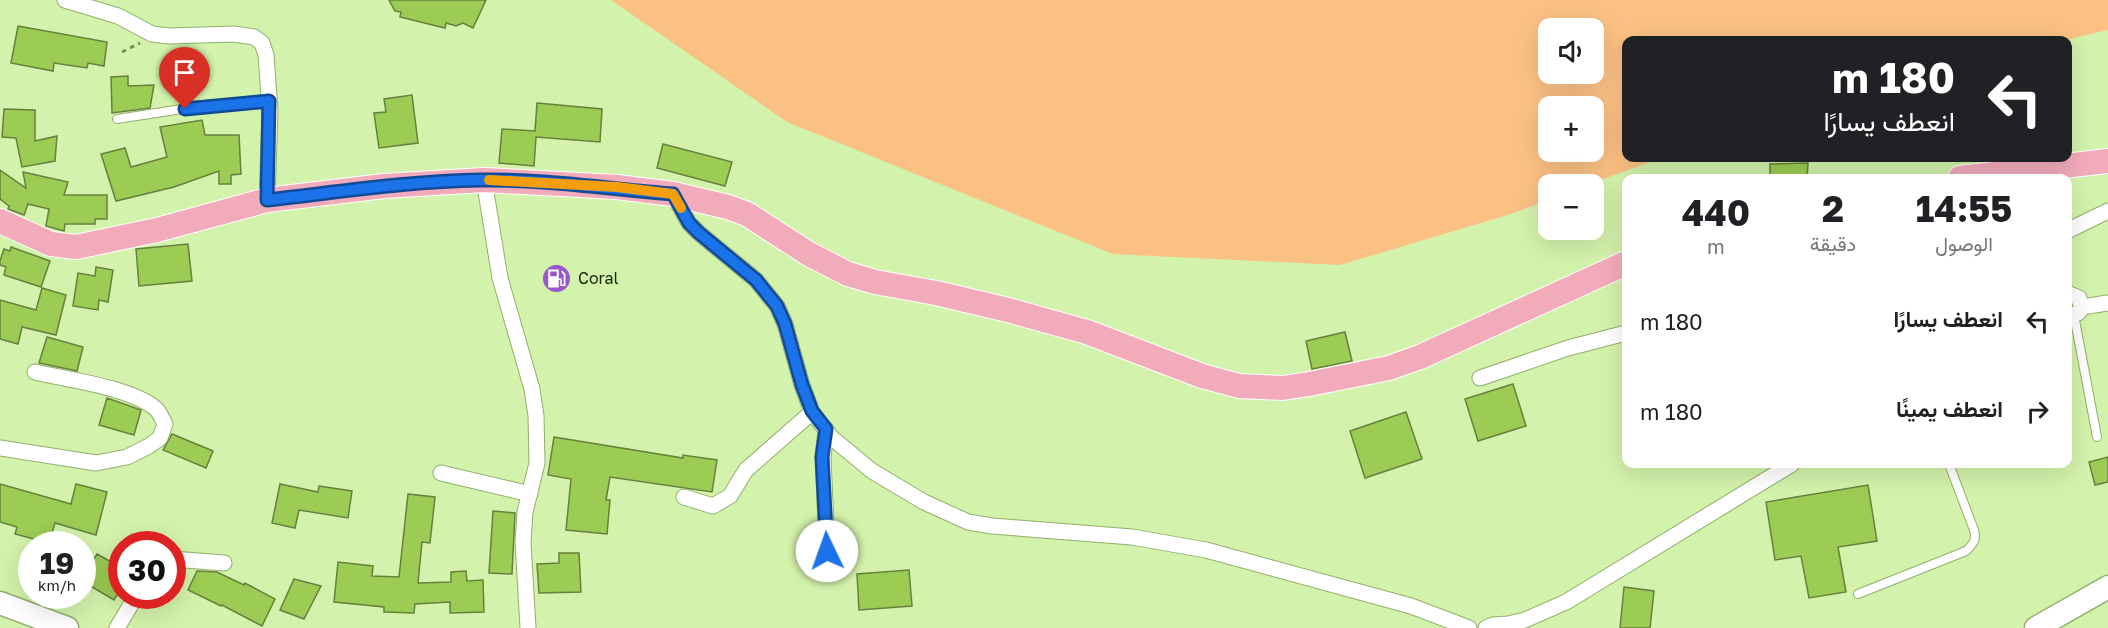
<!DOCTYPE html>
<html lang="ar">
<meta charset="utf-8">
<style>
:root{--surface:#fff;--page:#f2f2f2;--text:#202124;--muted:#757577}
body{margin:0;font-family:"Golos Text",Vazirmatn,sans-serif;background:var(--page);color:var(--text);direction:rtl;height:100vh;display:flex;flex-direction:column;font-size:22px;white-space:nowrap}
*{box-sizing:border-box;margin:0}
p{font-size:20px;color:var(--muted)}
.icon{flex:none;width:33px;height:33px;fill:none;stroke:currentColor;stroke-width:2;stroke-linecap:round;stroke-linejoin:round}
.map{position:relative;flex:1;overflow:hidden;direction:ltr}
.sheet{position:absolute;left:1622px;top:174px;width:450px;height:294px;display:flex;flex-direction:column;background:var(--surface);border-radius:12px;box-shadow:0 6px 24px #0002;direction:rtl}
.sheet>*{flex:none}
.guide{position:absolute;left:1622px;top:36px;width:450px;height:126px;border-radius:12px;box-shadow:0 6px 24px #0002;direction:rtl;background:#202124;color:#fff;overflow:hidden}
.controls{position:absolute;left:1538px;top:18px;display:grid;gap:12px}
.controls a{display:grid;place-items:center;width:66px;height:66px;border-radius:12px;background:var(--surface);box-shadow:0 6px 24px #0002;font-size:30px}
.speed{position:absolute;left:18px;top:531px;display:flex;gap:12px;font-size:30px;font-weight:700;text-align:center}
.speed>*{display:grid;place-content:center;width:78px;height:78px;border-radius:50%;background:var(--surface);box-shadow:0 6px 24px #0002;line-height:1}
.speed small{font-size:15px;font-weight:400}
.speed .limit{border:9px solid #d22;background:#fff;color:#111}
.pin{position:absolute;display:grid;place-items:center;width:51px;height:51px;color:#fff;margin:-62px -26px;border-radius:50% 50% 50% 0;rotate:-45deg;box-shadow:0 0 6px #0007}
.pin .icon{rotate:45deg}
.me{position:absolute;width:66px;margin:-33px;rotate:357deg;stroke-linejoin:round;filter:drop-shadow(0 0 4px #0008)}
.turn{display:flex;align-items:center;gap:21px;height:126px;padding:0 18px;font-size:27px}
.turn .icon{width:78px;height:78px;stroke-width:2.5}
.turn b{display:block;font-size:42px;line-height:51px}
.eta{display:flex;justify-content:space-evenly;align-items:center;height:102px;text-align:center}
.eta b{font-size:36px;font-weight:700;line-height:42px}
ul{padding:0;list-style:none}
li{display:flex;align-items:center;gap:18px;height:90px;padding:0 18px}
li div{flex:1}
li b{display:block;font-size:22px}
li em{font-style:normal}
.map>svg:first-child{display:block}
.green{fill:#fbc184;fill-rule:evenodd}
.building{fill:#9ccc53;stroke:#65813e;stroke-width:1.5}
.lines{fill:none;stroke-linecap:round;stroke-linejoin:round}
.lane-casing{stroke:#92af6b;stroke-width:10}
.street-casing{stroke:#92af6b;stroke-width:17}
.secondary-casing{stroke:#92af6b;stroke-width:25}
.primary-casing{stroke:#fff;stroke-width:26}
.path{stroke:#778c5b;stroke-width:3;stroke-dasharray:4.5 4.5;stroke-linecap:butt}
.lane{stroke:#fff;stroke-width:8}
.street{stroke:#fff;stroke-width:15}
.secondary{stroke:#fff;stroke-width:22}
.primary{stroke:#f2abbb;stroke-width:24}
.route-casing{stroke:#114b97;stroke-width:15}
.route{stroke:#1a73e8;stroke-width:10}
.slow{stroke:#f59e0b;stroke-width:10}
.labels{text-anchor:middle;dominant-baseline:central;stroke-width:5;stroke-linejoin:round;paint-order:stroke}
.poi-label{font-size:16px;fill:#192409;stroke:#d3f2ab;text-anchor:start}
</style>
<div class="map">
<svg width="2108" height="628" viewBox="0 0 2108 628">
<rect width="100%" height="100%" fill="#d3f2ab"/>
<path class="green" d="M611 0H2108V30L2066 40H1626V158H1662L1589 184H1548V200L1511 214 1340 265 1113 254 787 122ZM1548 28H1593V74H1548ZM1548 106H1593V152H1548Z"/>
<path class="building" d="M389 0H486L473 28 463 23 456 26 446 23 445 28 400 17 401 12 395 11Z
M18 26 107 42 104 66 88 63 87 68 54 63 53 71 11 63Z
M128 76V86L154 85 150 108 112 113 111 77Z
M412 95 418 143 379 148 374 113 386 112 384 99Z
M537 103 602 109 600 142 536 137 534 166 499 163 502 129 535 131Z
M4 109 35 110V141L57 136 55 161 22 167 16 138 2 137Z
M202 120 205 135H239L241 174 231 175V184H219V171L174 187 116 201 101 154 125 148 131 167 167 157 160 127Z
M663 144 732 162 725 186 657 168Z
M1808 163 1807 178H1770V164Z
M0 170 26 188 23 172 68 182 64 195H107V219H95V224H65L64 231 46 226 49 209 28 204 24 215 8 209 9 206 0 199Z
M188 244 192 281 139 286 136 249Z
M11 247 50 261 41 287 4 275 6 267 0 265V261L4 249 10 251Z
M96 267 113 270 108 302 99 300 98 310 73 306 78 273 95 276Z
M42 288 66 295 56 335 22 327 18 344 0 339V300L36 310Z
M1345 332 1352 361 1312 369 1306 341Z
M47 337 83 347 77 371 39 363Z
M1513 384 1526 426 1478 441 1465 399Z
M107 398 141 410 134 435 99 425Z
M1406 412 1422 459 1365 478 1350 431Z
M172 434 213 451 206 468 163 450Z
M554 437 683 458V455L717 460 712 492 610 477 606 500H610L607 534 566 530 571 479 548 475Z
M2108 457V482L2095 485 2089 462Z
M0 484 71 504 76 484 107 492 96 535 55 523 49 543 15 534 17 527 0 522Z
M280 484 318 492 319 486 352 491 348 518 299 510 295 528 272 523Z
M1868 485 1877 541 1838 547 1846 592 1809 598 1801 556 1775 560 1766 502Z
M408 494 435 497 430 543 422 542 418 583 451 582V572L466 571 467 581 483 580 484 612 450 613V602L415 604 414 613 384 612V607L334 602 338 562 373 566 372 576 399 577Z
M493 511 515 513 512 574 489 573Z
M559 553H579L581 592 539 593 537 564 559 563Z
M97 554 122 568V587L114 600 82 581V577Z
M909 570 912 606 859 610 857 574Z
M197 571 217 572 244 585 245 583 275 599 262 626 222 605 221 606 188 590Z
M294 579 321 586 304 619 280 610Z
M1624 587 1654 591 1650 628H1620Z"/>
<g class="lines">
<defs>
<path id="lane" d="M117 119 208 105 269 101
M2074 315 2097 437
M1858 594 1966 551C1973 544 1977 540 1974 530L1949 464"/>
<path id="street" d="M65 0 118 16 152 34 169 36 234 34 254 37 262 43 266 55 270 111 267 200
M484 180 500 278 532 389 536 416 537 463 525 512 523 542 528 628
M673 194 689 223 699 233 756 280 777 306 785 324 802 385 812 412 832 438 872 471 924 502 968 522 992 526 1132 537 1206 550 1411 606 1469 628
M2067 231 2108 211
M2067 293 2079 298 2082 307
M2067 317 2078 313 2082 307 2108 303
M1480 378 1568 348 1626 333
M826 429 823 457 828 572
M0 448 96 463 127 457 149 446 160 438 165 424C162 419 160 412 155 408 129 387 68 380 35 372
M441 473 530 494
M684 497 713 506 730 496 746 470 812 412
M172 559 224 563
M117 628 136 596
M1486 628 1493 625 1508 624 1525 620 1566 602 1792 464"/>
<path id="secondary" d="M0 603 67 628
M2036 628 2108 587"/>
<path id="primary" d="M1960 178 2108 161
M0 221 51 244 76 247 157 230 267 200 384 186 484 180 617 187 673 194 728 207 747 214 809 254 848 274 875 282 936 293 1008 310 1087 332 1202 376 1239 386 1283 388 1309 384 1389 368 1420 357 1626 263"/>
</defs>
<use href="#lane" class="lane-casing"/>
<use href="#street" class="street-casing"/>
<use href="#secondary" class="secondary-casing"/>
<use href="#primary" class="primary-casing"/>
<path class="path" d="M122 52 140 43"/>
<use href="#lane" class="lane"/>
<use href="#street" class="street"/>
<use href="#secondary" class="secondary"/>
<use href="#primary" class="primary"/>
</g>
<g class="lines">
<defs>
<path id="route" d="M185 109 269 101 267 200C339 192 410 181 481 180 545 179 609 189 673 194L689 223 699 233 756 280 777 306 785 324 802 385 812 411 826 429 822 457 827 551"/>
</defs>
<use href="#route" class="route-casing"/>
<use href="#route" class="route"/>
<path class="slow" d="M489 180 617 187 673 194 681 208"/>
</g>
<defs>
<symbol id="fuel-disc" viewBox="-11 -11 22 22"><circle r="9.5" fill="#9957cd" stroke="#d3f2ab"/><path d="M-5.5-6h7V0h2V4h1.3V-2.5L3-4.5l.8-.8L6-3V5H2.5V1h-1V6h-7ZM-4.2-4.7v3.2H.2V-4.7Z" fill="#fff"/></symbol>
</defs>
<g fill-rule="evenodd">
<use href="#fuel-disc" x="540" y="262" width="33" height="33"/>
</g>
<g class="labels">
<g class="poi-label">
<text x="578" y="278">Coral</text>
</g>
</g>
</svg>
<div class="controls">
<a><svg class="icon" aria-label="sound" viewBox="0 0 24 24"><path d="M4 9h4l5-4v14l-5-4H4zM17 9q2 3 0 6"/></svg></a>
<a>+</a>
<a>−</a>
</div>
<div class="speed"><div>19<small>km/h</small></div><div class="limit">30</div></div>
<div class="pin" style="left:185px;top:109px;background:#d93025"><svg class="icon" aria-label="arrive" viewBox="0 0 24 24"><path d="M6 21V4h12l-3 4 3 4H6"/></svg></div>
<svg class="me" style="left:827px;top:551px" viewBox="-20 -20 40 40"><circle r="19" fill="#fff"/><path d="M0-13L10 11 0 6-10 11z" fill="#1a73e8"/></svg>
<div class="guide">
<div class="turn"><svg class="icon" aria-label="left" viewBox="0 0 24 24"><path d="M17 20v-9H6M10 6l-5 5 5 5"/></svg><div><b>180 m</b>انعطف يسارًا</div></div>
</div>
<section class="sheet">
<div class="eta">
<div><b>14:55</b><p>الوصول</p></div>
<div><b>2</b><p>دقيقة</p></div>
<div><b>440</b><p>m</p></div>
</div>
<ul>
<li><svg class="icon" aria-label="left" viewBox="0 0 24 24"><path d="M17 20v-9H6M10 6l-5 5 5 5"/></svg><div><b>انعطف يسارًا</b></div><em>180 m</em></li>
<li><svg class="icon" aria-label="right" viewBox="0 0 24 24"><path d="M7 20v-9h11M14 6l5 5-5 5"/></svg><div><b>انعطف يمينًا</b></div><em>180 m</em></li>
</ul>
</section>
</div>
